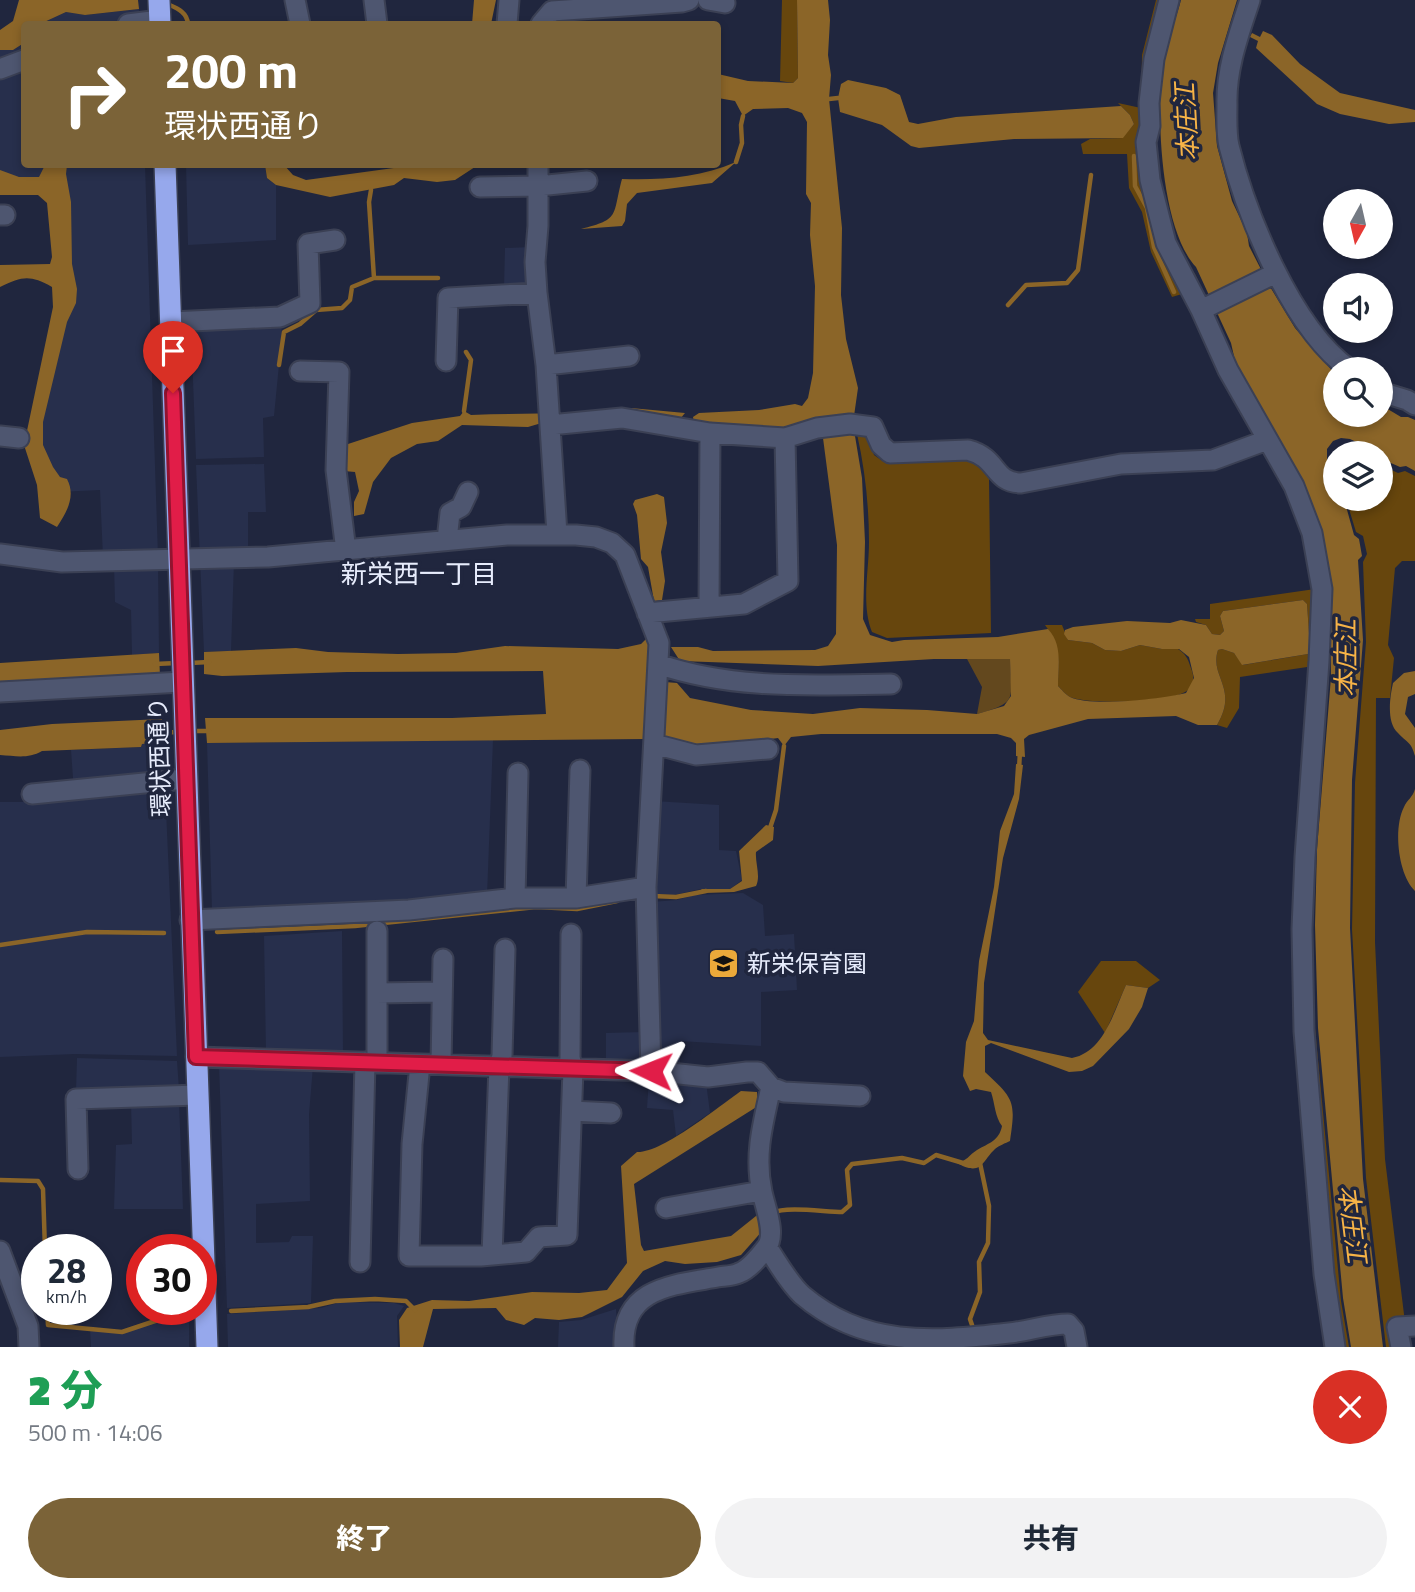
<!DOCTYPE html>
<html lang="ja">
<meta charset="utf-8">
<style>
:root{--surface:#fff;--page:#f2f2f3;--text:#1f2937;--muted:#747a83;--accent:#7b6338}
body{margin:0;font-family:"Titillium Web","Noto Sans JP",sans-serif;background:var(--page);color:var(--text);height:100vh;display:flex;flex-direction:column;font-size:26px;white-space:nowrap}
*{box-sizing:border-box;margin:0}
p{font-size:23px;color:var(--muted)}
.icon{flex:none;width:38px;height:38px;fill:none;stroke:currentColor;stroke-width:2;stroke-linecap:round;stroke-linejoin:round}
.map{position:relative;height:1347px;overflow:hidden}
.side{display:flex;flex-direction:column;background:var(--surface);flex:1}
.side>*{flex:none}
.hud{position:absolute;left:21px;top:21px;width:700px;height:147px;border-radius:7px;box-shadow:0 4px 10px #0003;background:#7b6338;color:#fff;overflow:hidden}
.needle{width:46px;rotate:188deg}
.tools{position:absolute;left:1323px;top:189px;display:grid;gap:14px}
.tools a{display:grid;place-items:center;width:70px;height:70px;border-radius:50%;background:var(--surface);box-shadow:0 4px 10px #0003;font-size:35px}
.speed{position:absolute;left:21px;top:1234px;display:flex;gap:14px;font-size:35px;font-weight:700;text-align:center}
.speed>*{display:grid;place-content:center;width:91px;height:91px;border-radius:50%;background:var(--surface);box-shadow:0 4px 10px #0003;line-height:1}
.speed small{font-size:18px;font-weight:400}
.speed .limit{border:10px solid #d22;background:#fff;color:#111}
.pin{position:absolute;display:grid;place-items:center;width:60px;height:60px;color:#fff;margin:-72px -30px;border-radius:50% 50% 50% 0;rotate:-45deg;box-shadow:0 0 7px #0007}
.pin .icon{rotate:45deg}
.me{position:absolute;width:77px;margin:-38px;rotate:272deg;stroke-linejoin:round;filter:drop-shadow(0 0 5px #0008)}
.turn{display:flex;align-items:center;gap:24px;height:147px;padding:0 28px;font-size:32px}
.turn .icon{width:91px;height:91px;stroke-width:2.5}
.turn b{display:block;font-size:49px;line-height:60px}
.round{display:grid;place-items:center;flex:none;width:74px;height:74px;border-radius:37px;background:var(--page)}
.summary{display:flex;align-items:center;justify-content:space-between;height:119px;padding:0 28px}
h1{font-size:42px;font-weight:800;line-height:52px;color:#1e9e55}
.action{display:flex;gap:14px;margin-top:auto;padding:14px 28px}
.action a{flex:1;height:80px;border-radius:42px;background:var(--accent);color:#fff;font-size:28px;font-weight:800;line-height:80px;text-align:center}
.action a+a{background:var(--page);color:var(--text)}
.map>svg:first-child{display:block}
.built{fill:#272f4c}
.green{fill:#67460d}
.forest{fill:#63481e}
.water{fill:#8b6528}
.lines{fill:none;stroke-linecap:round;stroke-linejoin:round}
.stream{stroke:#8b6528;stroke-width:4.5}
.minor-casing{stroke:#3b4054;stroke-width:23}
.highway-casing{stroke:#3b4054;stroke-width:24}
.minor{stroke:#4e5670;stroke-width:19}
.highway{stroke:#96a8ec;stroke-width:21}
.route-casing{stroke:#92132f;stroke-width:18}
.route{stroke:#e11d48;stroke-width:12}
.labels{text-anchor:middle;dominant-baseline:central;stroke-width:7;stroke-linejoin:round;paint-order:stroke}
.street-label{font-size:24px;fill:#e7ecfc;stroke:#20263e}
.poi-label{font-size:24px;fill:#e7ecfc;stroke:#20263e;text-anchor:start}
.water-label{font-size:26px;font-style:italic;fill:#f6b347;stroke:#20263e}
.neighbourhood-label{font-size:26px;fill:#e7ecfc;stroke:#20263e}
</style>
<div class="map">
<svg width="1415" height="1347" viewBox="0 0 1415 1347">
<rect width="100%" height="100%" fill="#20263e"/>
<path class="built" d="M139 9 140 24H40L66 12 86 15Z
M24 43V164L51 165 42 181 0 178V50H13Z
M64 164 145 165 158 556 103 557 100 490 58 492 37 438 70 278Z
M186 165H265L267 178 276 185V240L188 245Z
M531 247V287L504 288 505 248Z
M281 323 282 334 274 416 263 418 264 457 196 459 191 327Z
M264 464 266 512H248V553L234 562 231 651 204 652 196 465Z
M158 563 159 653 132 655 131 610 115 602 114 564Z
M493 740 487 896 409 904 212 910 207 743Z
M163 742 177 1056 75 1054 0 1057V802H33L74 792 71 750 141 747 142 744Z
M654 801 719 805V850L736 851 742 880 730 889H701L674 895 651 894Z
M743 893 763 905 765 936 794 934 797 990 761 992V1046L680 1041V1071L668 1069 660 1062 651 902 677 900 695 895Z
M342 931 343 1055 266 1053 264 936Z
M643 1032 644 1060 637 1065 606 1064V1033Z
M77 1058 177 1061 179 1089 76 1091Z
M219 1063 313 1066 309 1114 310 1201 256 1204V1243L289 1242 292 1236H313L311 1303 227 1308Z
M649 1078 706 1082 710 1113 676 1136 673 1110 647 1108Z
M179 1101 183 1209H114L116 1145 132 1144 131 1102Z
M341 1302 394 1303 404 1306 397 1316 398 1347H228L227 1314 321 1308Z
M616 1309 618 1343 615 1347H558L559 1322 581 1320Z
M189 1315V1347H91L90 1329 122 1332 167 1317Z"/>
<path class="green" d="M782 0H797L798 78 793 83 780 81Z
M1156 0H1176L1160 59 1154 102 1153 164 1171 242 1195 274 1228 344 1233 367 1299 482 1318 533 1329 586V675L1314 843 1312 924 1315 1028 1341 1301 1349 1347H1341L1334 1305 1319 1308 1314 1273 1296 1010 1295 921 1298 856 1314 666 1240 677 1239 708 1227 728 1217 725C1239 688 1209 677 1218 650L1222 649 1234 653 1243 665 1308 654 1310 648 1307 604 1303 600 1223 611 1220 616 1224 631 1220 635 1212 634 1206 625 1196 622 1195 619H1210V604L1315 589 1306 534 1288 487 1265 451 1182 294 1172 297 1151 252 1142 212 1129 188 1127 154H1083L1081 144 1090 139 1122 138 1134 124 1130 115 1118 103 1141 108 1142 55Z
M857 434 869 436 874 455 884 462 974 460 989 478 991 633 887 638 872 632C861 605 869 571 869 542 869 506 865 469 857 434Z
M1381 465 1398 473 1405 471 1415 476V561H1402L1395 568 1388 645 1394 658 1390 698H1376L1375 942 1385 1159 1408 1347H1386L1366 1178 1352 929 1355 783 1366 642 1363 562 1367 554 1363 536 1356 532 1346 499H1381Z
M1045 625H1062L1068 640 1092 643 1105 650 1121 651 1140 645 1162 649H1178C1188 656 1188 660 1192 671 1195 680 1193 689 1183 693 1166 702 1087 705 1070 697 1066 695 1061 689 1058 686 1058 659 1062 647 1045 625Z
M1101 961H1136L1160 980 1148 988 1126 985 1105 1033 1078 992Z"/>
<path class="forest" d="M967 659H1010C1011 700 1019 702 977 714L982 687Z"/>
<path class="water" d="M19 0H138L139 9 85 15 66 12 40 24H24V43L13 50H0V30L13 21Z
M474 0H496L491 24H472Z
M797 0H828L830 20 828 55 831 75 829 99 842 228 841 295 846 339 858 388 854 416 778 429 694 423 693 417 699 413 759 410 795 404 802 406 808 398 813 373 815 286 810 235 811 203 806 194 807 122 802 113 788 108 753 109 743 116 735 101 718 98V74L748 81 793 83 798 78Z
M1181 0H1237L1218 63 1213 93 1217 146 1232 201 1247 233 1249 246 1269 285 1295 328 1335 374V415H1381V405L1401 417H1408L1415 420V471L1406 466 1400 467 1384 460 1382 454 1350 439 1341 438 1333 441 1327 449V462L1335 474V499H1344L1354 535 1359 539 1362 556 1358 560 1363 640 1352 780 1350 928 1363 1179 1383 1347H1351L1343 1298 1318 1028 1315 925 1317 849 1331 677 1330 587 1301 483 1236 365 1231 343 1196 267C1160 229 1155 108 1164 57 1168 38 1176 19 1181 0Z
M1263 31 1272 35 1300 64 1340 93 1415 110V122L1389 124 1340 114 1317 104 1256 48 1258 41 1250 37 1252 33 1260 37Z
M848 80 886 88 900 95 909 122 918 124 956 117 1121 106 1130 115 1134 124 1123 138 1014 139 919 148 911 146 882 125 840 112 838 98 841 84Z
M736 162 712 183 637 193 627 204 625 221 622 226 581 229C621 219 612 216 622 179 662 180 699 178 736 162Z
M45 165H67L66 174 71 202 72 264 77 289 76 303 67 322 43 422V445L53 467 60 477 67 479C76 496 67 512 57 527L40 518 37 485 24 445 53 307 52 287C30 275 23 276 0 287V265L50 264 52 257 47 203 38 195H0V170L19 177H39Z
M265 165H284L293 175 306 180 401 167 478 165 455 180 437 182 404 178 394 185 330 197 276 185 267 178Z
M631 408 685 413 680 419 545 422 528 427 462 425 438 441 417 444 391 458 373 482 364 514 354 516V502L359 491 355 472 344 471 345 445 412 423 460 416 464 411 471 415C524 413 577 415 631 408Z
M826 430H854L862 478 865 542 863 619 870 635 892 642 904 640 998 637 1048 629C1063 645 1058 666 1058 686 1061 689 1066 695 1070 697 1091 707 1162 699 1186 693L1194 678 1189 657 1179 649H1162L1140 645 1121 651 1105 650 1092 643 1068 640 1064 634 1065 630 1073 627 1127 621 1170 623 1181 620 1206 625 1212 634 1220 635 1224 631 1220 616 1223 611 1303 600 1307 604 1310 648 1308 654 1242 665 1234 653 1222 649 1218 650C1209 677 1239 688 1217 725H1198L1176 716 1088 719 1029 735 1024 739 1025 757 1016 756V743L1011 738 997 734H821L791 737 784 746 778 738C746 741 690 754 663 735L665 682 677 683 690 698 751 710 813 714 860 708 927 710 977 714 1004 706 1011 696 1010 659H934L818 666 680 661 671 647H698L713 651 815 650 828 646 836 634 837 545 823 438Z
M657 494 664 497 667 523 661 552 665 581 662 600 654 601 648 567 641 559 637 515 633 504 635 500Z
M650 635 646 739 207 743 205 718H452L546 714 543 671 347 672 222 676 204 674V652L296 648 328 652 398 654 456 653 505 646 618 649 641 644Z
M159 653 160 676 0 683V663Z
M1415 671V694L1408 697 1405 714 1415 728V756C1411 741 1407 743 1398 733 1386 722 1390 697 1393 683L1404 673Z
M162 719 163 742 142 744 141 747 42 751C28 759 16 756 0 755V730L52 724Z
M1016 764 1023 765 1019 799 1003 858 984 983 983 1033 988 1040 1072 1058C1104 1052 1114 1011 1126 985L1148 988 1142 1007 1129 1029 1093 1066 1082 1071 1069 1072 991 1043 985 1046V1072C1014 1099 1016 1101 1010 1141 1006 1143 998 1146 995 1149 982 1161 982 1177 957 1163 967 1161 969 1155 977 1150 989 1143 999 1141 1002 1126 995 1117 995 1104 991 1092L976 1089 970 1091 963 1076 966 1042 974 1021 979 961 994 887 1000 831 1014 794Z
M1415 789V891C1398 875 1393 828 1404 807 1407 800 1413 797 1415 789Z
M766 825 774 827 773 840 756 852C755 863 761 876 756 886L734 892 705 893 701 889H730L742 881 739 851Z
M741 1091 757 1092 758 1106 634 1184 641 1245 644 1251 731 1236 761 1212 764 1229 741 1255 717 1262 685 1264 665 1261 643 1271 622 1297 582 1317 559 1320 535 1318 524 1325 506 1320 496 1308 433 1309 423 1347H400L399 1320 407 1308 432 1300 469 1301 532 1292 579 1293 607 1290 627 1263 621 1166 637 1152C663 1153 719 1106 741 1091Z"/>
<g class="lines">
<path class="stream" d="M165 3C176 8 187 11 188 24
M829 99 838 98
M1134 156 1135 186 1147 208 1154 247 1174 292
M736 162 742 143 741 125 743 116
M374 278H438
M1008 305 1026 285 1067 283 1078 270 1091 175
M279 365 284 332 300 324 316 310 342 308 350 300 352 287 374 278 369 202 371 190
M464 411 471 360 466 352
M190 663 209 662
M155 664 177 663
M190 731H209
M158 733 177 732
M1019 770 1020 751
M769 831 776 810 784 746
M653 896 676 897 706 891
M217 932 355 926 536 907 577 909 617 901
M0 945 87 932 164 933
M0 1180 38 1181 43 1189 45 1250
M773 1213C785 1206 825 1212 842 1212L850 1205 847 1170 852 1164 902 1158 924 1163 936 1155 963 1163
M47 1309 48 1325 122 1332 167 1317 184 1316
M231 1311 308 1307 335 1301 375 1299 406 1301 415 1310
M973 1328 970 1319 980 1292 979 1262 988 1243 989 1206 980 1163"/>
<defs>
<path id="minor" d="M295 0 300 24
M374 0 377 24
M708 0 725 3
M1169 0 1154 59 1149 103 1150 126 1146 142 1150 180 1166 243 1201 310 1228 370 1294 486 1312 533 1322 589 1319 661 1305 857 1302 929 1304 1031 1324 1274 1335 1347
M1250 0C1239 34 1226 68 1227 104 1227 117 1226 133 1229 146 1246 214 1291 327 1349 369
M128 24 160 20
M507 24 509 0
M541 24 552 11 682 2 689 0
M0 69 24 60
M538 164V226L535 262 537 293 546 365 557 534
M480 187 538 186 587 181
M0 215H5
M1201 310 1276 273
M171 322 280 317 310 303 308 244 335 240
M446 361 448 298 537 293
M546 365 629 356
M300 371 339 372 336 470 346 551
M1381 392 1407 400 1415 405
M550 425 622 418 710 433 785 438 817 428 850 424 873 427 881 445 890 453 968 450C999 458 992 482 1021 483L1121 464 1213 460 1267 440
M0 436 19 438
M447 540 450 513 461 507 468 492
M0 554 62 562 268 557 507 535H576L596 537 612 543 625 555 659 643 646 887 651 1071
M709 607 710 433
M647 613 744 604 788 581 785 438
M658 664C734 690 811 685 891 684
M0 692 182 682
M654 744 696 755 768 749
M32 794 185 779
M515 898 518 773
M576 898 580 770
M190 920 409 910 515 898H576L646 887
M377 931V1062
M377 993 442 992
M196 1057 651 1071 708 1077 747 1072H758L771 1087C763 1123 754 1155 762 1192 765 1207 777 1235 766 1248 760 1256 748 1270 739 1273 733 1276 724 1276 718 1277 674 1285 621 1287 624 1347
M420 1064 412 1144 409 1256H481L526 1252 539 1237 567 1235 573 1069 570 1058 571 934
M441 1064 443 959
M771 1087 784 1092 860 1096
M572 1111 611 1113
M78 1169 76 1099 198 1095
M666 1208 761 1191
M767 1247C778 1263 788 1282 802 1295 863 1347 931 1342 1009 1333 1029 1331 1048 1324 1068 1324L1074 1331 1077 1347
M0 1251 28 1326 29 1347
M492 1255 499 1066 502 1056 505 949
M360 1262 365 1062
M1401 1347 1397 1327 1415 1326"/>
<path id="highway" d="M159 0 160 24
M165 164 207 1347"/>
</defs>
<use href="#minor" class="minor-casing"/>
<use href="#highway" class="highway-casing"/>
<use href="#minor" class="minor"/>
<use href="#highway" class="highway"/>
</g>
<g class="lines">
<defs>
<path id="route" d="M173 393 196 1057 651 1071"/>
</defs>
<use href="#route" class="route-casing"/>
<use href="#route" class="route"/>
</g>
<defs>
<symbol id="school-square" viewBox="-11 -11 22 22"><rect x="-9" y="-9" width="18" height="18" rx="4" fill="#eba93a" stroke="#20263e"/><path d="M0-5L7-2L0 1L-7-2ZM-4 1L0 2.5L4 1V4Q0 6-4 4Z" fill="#111"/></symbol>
</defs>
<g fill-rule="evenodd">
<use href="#school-square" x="706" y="946" width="35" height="35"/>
</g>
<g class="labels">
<g class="street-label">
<text transform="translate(159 757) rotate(-92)">環状西通り</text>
</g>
<g class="poi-label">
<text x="747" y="963">新栄保育園</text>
</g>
<g class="water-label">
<text transform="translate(1186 122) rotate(-93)">本庄江</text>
<text transform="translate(1345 658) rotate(-90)">本庄江</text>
<text transform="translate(1353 1224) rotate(83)">本庄江</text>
</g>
<g class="neighbourhood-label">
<text x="419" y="573">新栄西一丁目</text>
</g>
</g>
</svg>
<div class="tools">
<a><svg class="needle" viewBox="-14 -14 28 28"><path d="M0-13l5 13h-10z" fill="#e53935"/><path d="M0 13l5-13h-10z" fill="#747a83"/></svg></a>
<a><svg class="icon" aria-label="sound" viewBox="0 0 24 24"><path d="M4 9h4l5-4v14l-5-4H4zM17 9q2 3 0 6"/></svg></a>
<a><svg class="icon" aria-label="search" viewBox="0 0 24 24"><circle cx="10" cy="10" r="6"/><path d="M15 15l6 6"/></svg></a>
<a><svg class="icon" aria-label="layers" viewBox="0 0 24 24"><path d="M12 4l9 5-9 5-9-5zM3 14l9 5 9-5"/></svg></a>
</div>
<div class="speed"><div>28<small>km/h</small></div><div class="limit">30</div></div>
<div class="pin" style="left:173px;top:393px;background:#d93025"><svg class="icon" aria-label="arrive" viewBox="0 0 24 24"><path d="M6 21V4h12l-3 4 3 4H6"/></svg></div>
<svg class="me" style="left:651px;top:1071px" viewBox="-20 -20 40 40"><path d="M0-17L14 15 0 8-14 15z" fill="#e11d48" stroke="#fff" stroke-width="4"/></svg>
<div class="hud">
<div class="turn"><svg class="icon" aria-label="right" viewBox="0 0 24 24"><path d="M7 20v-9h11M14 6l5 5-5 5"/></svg><div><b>200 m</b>環状西通り</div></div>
</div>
</div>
<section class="side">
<div class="summary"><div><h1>2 分</h1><p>500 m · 14:06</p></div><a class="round" style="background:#d93025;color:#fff"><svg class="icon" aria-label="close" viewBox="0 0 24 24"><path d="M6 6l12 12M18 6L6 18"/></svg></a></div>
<div class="action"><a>終了</a><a>共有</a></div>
</section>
